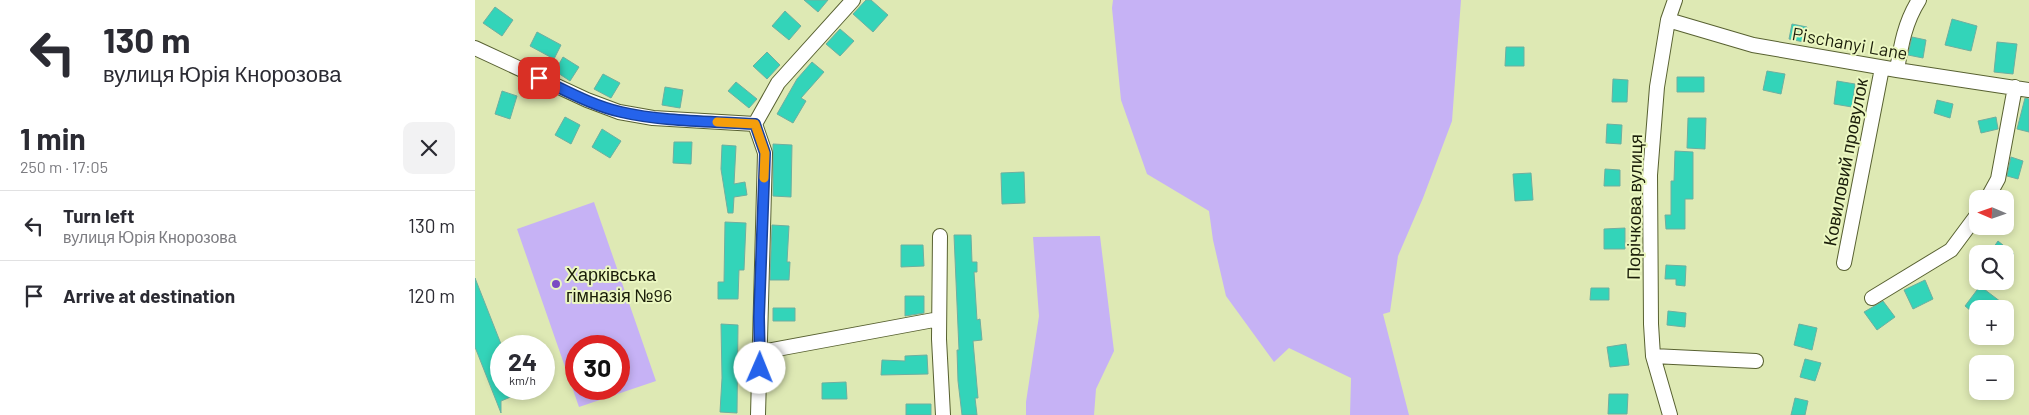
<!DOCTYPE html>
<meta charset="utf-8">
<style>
:root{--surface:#fff;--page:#f2f2f3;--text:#2b2b33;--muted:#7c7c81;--line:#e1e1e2}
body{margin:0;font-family:Barlow,sans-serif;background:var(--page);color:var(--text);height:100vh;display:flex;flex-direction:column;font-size:19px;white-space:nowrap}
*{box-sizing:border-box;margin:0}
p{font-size:16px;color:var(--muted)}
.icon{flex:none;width:28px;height:28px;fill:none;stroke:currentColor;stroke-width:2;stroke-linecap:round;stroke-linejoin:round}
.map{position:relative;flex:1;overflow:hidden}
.sheet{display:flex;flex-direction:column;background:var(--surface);width:475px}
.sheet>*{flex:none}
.banner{background:#fff;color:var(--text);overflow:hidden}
.needle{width:32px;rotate:272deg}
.tools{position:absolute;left:1494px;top:190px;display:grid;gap:10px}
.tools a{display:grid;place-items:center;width:45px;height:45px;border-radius:10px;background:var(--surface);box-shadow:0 2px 8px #0003;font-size:25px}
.speed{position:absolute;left:15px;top:335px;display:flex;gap:10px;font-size:25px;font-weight:700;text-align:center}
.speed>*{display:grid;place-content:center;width:65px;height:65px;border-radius:50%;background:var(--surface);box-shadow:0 2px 8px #0003;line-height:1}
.speed small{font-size:12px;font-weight:400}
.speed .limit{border:8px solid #d22;background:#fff;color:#111}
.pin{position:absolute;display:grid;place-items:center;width:42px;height:42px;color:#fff;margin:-21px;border-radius:10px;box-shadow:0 2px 8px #0006}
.me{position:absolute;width:55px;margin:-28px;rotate:1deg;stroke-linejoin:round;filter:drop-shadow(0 0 4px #0008)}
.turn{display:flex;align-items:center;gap:18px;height:105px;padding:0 20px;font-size:22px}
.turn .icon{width:65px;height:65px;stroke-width:2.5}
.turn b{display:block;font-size:35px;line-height:42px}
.round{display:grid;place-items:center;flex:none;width:52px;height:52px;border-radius:10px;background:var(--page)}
.overview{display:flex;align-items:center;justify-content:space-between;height:85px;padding:0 20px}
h1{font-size:30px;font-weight:700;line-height:38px}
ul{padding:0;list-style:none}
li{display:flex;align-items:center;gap:15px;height:70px;padding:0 20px;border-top:1px solid var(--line)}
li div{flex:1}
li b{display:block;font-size:19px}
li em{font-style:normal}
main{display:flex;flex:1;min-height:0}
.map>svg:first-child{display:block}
.green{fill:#c6b2f5;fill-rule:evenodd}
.building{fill:#33d4b9;stroke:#6eafa0}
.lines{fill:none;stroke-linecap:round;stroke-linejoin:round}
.street-casing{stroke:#586131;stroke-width:16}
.street{stroke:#fff;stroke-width:14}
.route-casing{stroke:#184099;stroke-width:12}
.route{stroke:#2563eb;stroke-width:9}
.slow{stroke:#f59e0b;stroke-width:9}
.poi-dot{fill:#7a4bc3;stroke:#ebf7c1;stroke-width:2}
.labels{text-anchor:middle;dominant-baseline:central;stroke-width:4;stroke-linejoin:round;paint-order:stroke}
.street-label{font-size:18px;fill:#1a1d09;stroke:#ebf7c1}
.poi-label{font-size:18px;fill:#1a1d09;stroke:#ebf7c1;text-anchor:start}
</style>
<main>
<section class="sheet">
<div class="banner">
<div class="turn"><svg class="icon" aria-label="left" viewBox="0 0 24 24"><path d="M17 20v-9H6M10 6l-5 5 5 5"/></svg><div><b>130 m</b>вулиця Юрія Кнорозова</div></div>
</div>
<div class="overview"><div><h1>1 min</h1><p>250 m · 17:05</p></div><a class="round"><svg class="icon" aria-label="close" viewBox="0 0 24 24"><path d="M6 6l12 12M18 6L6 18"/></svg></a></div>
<ul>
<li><svg class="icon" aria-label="left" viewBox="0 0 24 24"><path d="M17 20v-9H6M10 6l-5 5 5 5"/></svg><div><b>Turn left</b><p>вулиця Юрія Кнорозова</p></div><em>130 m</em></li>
<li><svg class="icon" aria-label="arrive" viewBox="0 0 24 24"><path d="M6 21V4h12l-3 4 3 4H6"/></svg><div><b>Arrive at destination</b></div><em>120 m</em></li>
</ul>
</section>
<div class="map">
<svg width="1554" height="415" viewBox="0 0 1554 415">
<rect width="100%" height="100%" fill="#dee9b4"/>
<path class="green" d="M638 0H986L977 121 948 198 923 256 915 312 908 314 934 415H875L876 378 814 348 799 362 751 296 738 240 734 211 672 174 646 100 637 8Z
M119 202 181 381 104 407 42 229ZM101 346H144V389H101Z
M625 236 639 351 621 389 619 415H551V402L564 316 558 237Z"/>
<path class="building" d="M329 0H353L343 12Z
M391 0H396L413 15 398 32 378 14Z
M20 7 38 20 27 36 8 23Z
M310 11 326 26 314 40 297 26Z
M1477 19 1502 26 1496 51 1470 45Z
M1317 24 1332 27 1329 42 1314 39Z
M365 29 379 41 365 56 351 44Z
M62 32 86 45 79 59 55 46Z
M1437 37 1451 40 1448 58 1433 55Z
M1522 42 1542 44 1538 74 1519 72Z
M1031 47H1049V66H1030Z
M292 52 305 65 292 79 278 66Z
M88 57 104 67 95 81 80 71Z
M337 62 349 72 326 98 331 101 318 123 302 114 322 79Z
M1292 71 1310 74 1306 94 1288 90Z
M128 74 145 83 136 98 119 89Z
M1202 77H1229V92H1202Z
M1138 79 1153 80 1152 102H1137Z
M1362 81 1380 84 1377 107 1359 104Z
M261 82 282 99 274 108 253 91Z
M190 87 208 90 205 108 187 105Z
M27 91 42 96 35 119 20 114Z
M1550 98 1554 99V132L1542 129Z
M1462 100 1478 104 1475 118 1459 113Z
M90 117 105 125 96 144 80 135Z
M1521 117 1523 129 1506 133 1503 121Z
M1213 118H1231L1230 149 1212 148Z
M1132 124 1147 125 1146 144 1131 143Z
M127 129 146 141 135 158 117 147Z
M199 142H217L216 164 198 163Z
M298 144 317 145 316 197 298 196Z
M247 145 261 146 259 184 270 182 272 195 259 197 258 213H253L246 169Z
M1200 151 1218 152V199H1210V229H1191L1190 215H1196V181H1199Z
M1536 157 1548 161 1543 179 1532 176Z
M1130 169 1145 170V186H1129Z
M549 172 550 203 527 204 526 173Z
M1056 173 1058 200 1040 201 1038 174Z
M250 222 271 223 269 270H264L263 299H243V282H249Z
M297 225 314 226 312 262H315L314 280H295Z
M1150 228V249H1129V229Z
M479 235H496L497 262H502V272H499L502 320 505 319 507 340 498 341 503 398H500L502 415H487L483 381 482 350H484Z
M1523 241 1539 254H1514Z
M426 245H448L449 266 426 267Z
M1191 265 1211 266 1210 286 1201 285V279H1190Z
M0 278 26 344V389H55L26 401V413L0 347Z
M1450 280 1458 299 1438 309 1429 290Z
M1505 286 1526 302 1520 309H1502V316L1490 306Z
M1116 288H1134V300H1115Z
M430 296H449V313L430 316Z
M1408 301 1420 317 1402 330 1389 312Z
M298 308H320V321H298Z
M1193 311 1211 313 1210 327 1192 325Z
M246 324 263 325 262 413 245 412 247 378Z
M1324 324 1342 328 1337 350 1319 345Z
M1151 344 1154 365 1135 367 1132 347Z
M452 355 453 374 406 375 407 360 430 361V356Z
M1330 359 1346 363 1340 381 1325 377Z
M371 382 372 399H347V383Z
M1134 394H1153L1152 414H1133Z
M1320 398 1333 401 1330 415H1316Z
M431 404H456V415H431Z"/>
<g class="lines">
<defs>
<path id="street" d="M1193 20 1278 45 1422 70 1554 90
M0 48 112 100 144 112 178 118 280 124 290 153 283 415
M1422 70C1426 45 1430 22 1444 0
M280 124 303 83 378 0
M1512 199 1523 179 1540 87
M465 236 464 339 468 415
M1369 263 1407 68
M1397 298 1476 250 1502 215
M286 352 464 319
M1178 356 1281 361
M1195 415 1178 356 1176 324 1175 175 1182 87 1193 20 1200 0"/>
</defs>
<use href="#street" class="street-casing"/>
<use href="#street" class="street"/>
</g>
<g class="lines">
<defs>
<path id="route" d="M64 78C90 90 118 106 146 112 189 122 236 121 280 124L290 153 284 317 285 368"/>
</defs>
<use href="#route" class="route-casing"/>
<use href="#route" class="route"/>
<path class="slow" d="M242 122 280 124 290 153 289 178"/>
</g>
<circle class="poi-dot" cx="81" cy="284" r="5"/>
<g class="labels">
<g class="street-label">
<text transform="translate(1375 43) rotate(10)">Pischanyi Lane</text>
<text transform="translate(1370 162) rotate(-79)">Ковиловий провулок</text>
<text transform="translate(1159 207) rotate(-89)">Порічкова вулиця</text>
</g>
<g class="poi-label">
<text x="91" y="274">Харківська<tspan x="91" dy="21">гімназія №96</tspan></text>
</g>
</g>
</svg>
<div class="tools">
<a><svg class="needle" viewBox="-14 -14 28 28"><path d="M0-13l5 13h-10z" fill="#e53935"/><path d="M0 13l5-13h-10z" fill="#7c7c81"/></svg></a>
<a><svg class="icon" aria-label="search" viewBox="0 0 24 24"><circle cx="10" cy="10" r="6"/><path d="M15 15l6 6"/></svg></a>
<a>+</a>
<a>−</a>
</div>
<div class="speed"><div>24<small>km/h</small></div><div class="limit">30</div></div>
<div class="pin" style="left:64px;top:78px;background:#d93025"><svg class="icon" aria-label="arrive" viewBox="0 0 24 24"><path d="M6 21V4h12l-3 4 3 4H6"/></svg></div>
<svg class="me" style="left:285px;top:368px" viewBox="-20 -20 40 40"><circle r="19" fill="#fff"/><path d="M0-13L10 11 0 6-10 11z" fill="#2563eb"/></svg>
</div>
</main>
